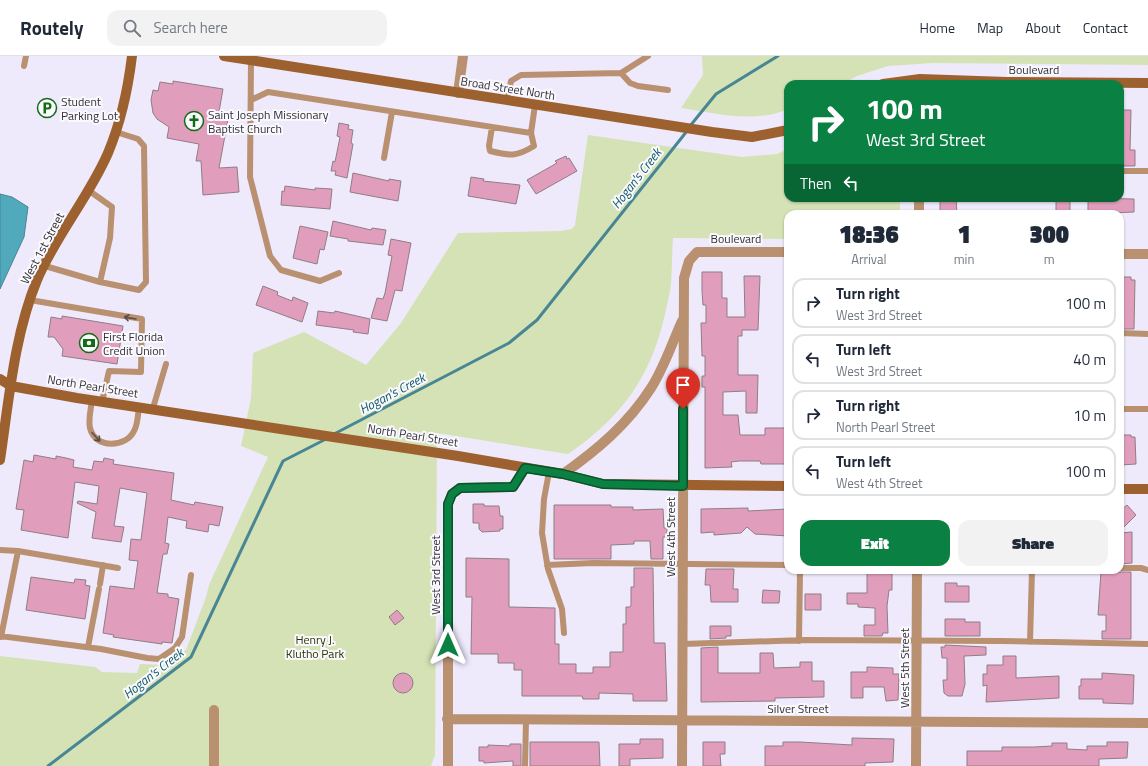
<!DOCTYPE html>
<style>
:root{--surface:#fff;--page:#f2f2f3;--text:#1f2937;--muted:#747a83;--line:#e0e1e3;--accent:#0b8043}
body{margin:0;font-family:"Titillium Web",sans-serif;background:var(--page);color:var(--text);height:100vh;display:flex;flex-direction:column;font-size:15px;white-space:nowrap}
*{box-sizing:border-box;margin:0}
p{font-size:13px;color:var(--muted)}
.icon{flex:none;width:22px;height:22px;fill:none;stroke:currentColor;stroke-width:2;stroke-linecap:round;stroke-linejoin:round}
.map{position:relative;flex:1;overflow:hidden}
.details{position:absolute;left:784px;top:154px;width:340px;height:364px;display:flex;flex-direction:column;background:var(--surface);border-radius:12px;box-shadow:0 1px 3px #0004}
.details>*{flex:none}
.hud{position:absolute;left:784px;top:24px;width:340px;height:122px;border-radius:12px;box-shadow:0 1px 3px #0004;background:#0b8043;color:#fff;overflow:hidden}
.pin{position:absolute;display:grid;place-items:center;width:34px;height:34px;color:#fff;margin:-41px -17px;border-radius:50% 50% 50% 0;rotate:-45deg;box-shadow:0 0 4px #0007}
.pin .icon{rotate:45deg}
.me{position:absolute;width:44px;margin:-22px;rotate:0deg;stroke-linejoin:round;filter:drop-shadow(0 0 3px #0008)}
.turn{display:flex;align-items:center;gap:14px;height:84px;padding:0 16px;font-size:18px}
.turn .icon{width:52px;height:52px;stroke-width:2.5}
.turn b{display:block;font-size:28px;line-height:34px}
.then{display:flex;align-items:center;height:38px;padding:0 16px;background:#0003;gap:8px;font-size:15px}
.eta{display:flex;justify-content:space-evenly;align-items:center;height:68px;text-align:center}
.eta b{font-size:24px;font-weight:800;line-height:28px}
.button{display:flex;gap:8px;margin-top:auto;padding:8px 16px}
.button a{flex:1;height:46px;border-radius:12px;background:var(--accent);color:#fff;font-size:16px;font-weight:800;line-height:46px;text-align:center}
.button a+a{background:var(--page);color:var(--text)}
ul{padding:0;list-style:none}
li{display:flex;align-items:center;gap:12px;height:50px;margin:0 8px 6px;padding:0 8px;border:2px solid var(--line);border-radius:12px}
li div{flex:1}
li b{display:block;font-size:15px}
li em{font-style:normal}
header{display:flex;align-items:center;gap:24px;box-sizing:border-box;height:56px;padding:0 20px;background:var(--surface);border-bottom:1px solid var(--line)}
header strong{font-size:19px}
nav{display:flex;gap:22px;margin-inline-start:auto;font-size:14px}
.search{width:280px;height:36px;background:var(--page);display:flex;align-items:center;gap:10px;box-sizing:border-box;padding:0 14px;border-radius:12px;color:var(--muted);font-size:15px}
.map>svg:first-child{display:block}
.green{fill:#d4e2b5}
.water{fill:#51aabc;stroke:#488694}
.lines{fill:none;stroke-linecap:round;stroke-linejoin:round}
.stream{stroke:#488694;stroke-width:3}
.building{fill:#e19ebc;stroke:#8f7d85}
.lane{stroke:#b99070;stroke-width:6}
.street{stroke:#b99070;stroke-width:10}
.secondary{stroke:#9d612f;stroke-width:10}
.oneway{stroke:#5b4e49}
.route-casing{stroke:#07532c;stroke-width:10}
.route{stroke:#0b8043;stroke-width:7}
.labels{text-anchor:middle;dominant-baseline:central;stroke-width:4;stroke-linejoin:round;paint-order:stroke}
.street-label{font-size:12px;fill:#333138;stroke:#faf9fd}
.poi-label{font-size:12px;fill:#333138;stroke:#faf9fd;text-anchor:start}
.park-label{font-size:12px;fill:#2a3503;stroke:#faf9fd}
.water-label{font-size:13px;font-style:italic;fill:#0d5a67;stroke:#faf9fd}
</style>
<header>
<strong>Routely</strong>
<div class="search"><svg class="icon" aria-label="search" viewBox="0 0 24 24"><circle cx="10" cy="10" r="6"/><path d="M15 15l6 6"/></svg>Search here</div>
<nav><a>Home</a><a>Map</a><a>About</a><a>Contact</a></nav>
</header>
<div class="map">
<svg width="1148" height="710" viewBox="0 0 1148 710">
<rect width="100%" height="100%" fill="#eeeafc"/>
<path class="green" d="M702 0H1148V9L933 7 888 10 857 20 842 28H788V53C754 68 716 57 681 52L703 19Z
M588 79 742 101 777 98 788 93V142H900V158H788V183L673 182C672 197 672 213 671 228 670 238 667 248 665 258 651 321 621 362 568 398L437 377 435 699 431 710H0V600L95 611 102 616 137 617 140 608 163 609 186 594 206 541 209 529 268 401 241 390 251 342 253 297 304 276 366 309 401 267 458 177 560 175 572 173 575 169Z"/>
<path class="water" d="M0 138 12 141 28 151 24 181 0 233Z"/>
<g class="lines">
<path class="stream" d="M690 70 716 38 778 0
M334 378 509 287 537 264 687 75
M48 710 191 601 283 405 326 383"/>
</g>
<path class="building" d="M173 25 223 33 219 56 229 58 219 112 237 111 239 136 203 139 201 105H196L199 88 167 82 169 71 157 63 153 57 151 44 153 34 158 35 160 26 173 28Z
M1120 54H1131L1130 94H1135V110H1120Z
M339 67 349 69 348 73 353 74 351 87 353 88 347 122 335 119 336 115H331L333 105 335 106 340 81 337 80Z
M566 100 567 103 569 102 577 115 536 138 527 124 557 107 555 105Z
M353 117 389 125V123L401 125 398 145 350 136Z
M471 121 484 123 483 125 520 129 516 148 468 140Z
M285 130 315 134V132L332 133 330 153 281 149 282 135 284 136Z
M940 142H956L957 158H940Z
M1088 142 1134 143V156L1088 158Z
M1056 143H1070V158H1056Z
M333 165 371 174 372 172 386 174 383 189 348 185V183L330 180Z
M300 170 328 176 324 194 320 193 317 208 293 202Z
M391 183 411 187 402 235 395 234 387 265 371 262 377 242 383 243 385 237 392 200 388 199Z
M702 216H722V242H727V261H745L744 220H760L758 274H742V280H738V319H758L757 357H746V335L723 336V359H738L740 379H765V372H788V408H761L760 405H739L731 406 732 411 705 412V331H702V320H705V300H702L701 267H706V249H703L702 235Z
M1120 221H1131V224H1135L1134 273H1120Z
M263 230 278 236 277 239 292 245 293 241 308 247 302 266 256 249Z
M318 255 334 257 335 255 370 263 368 278 353 276 354 274 316 269Z
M62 260 123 270 117 308 62 300 63 293 54 281H48L51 261 62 263Z
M1120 379H1131V381H1135L1136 408 1121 409Z
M34 399 56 403V400L66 402 74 404 73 411 92 414 94 405 103 406 104 402 114 404 113 408 174 417 171 444 194 449 195 446 223 451 219 470 209 468 208 476 186 472 187 465 168 461 165 487 169 488 167 498H163L157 537 168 538V541L179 543 172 587 162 586V588L113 581 114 579 103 577 110 530 134 533 138 505 129 504 131 483 141 484 147 437 120 432 114 470 124 471 121 486 92 482 96 456 77 447 78 445 97 448 99 430 75 426 68 482 21 474 24 454 16 453 24 404 33 406Z
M473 448H484V450H499L500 460H503V473H500V475L482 476 479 473V467H473Z
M554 449H611V451H633V454L663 453 664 472H667V481H663V503H651L650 485H634V488L611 489V503H554Z
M1127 449 1136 459 1120 475V455Z
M748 452V455L788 453V480L755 478 747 471 741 477 714 479V476L701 477V453Z
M1132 476V507L1120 508V477Z
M466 502 509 503V551L555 552V588H559V608H576V617H593V611H610V596H623V568H626V551H630L631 549V531H634V512H653L654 587H665L667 645H633V638L599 637V643H583L582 640H522V614H514V607H498V598H471L472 541H466Z
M706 513H734L733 533H738V546H711L710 529H705Z
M867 516H892V534H889L887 550 888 577H883L882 580H864V569H875V552L858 551V548H847V537H867Z
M1101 516H1131V583H1102V575H1106V559H1098Z
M31 521 74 527 75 523 86 524 85 529 90 530 85 563 26 554Z
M945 527H957V530H969V546H945Z
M763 534 780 535 779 547H762Z
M805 538H821V554H805Z
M397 554 404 562 395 569 389 561Z
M945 563H965V566H980V580H945Z
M710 570H731V580H726V582L710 583Z
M945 589 986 591V599L964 600 965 628 962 640H948L944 637 943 624H947V602H942L941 591H945Z
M718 591V617H760V597H773L774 612 800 611V606H812V625H824V641L775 642V645L701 646V592Z
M1003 600H1016V622L1059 620V642L986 646 987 629 983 630V618H987V609H1003Z
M867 611 893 612V618H899L898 644 886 645 884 631H863V642H851V616H867Z
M1102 617 1134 619 1133 648 1103 647V643H1079V630H1081V623H1102Z
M393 627a10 10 0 1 1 20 0a10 10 0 1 1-20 0Z
M852 682 894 683 893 706 865 707V710H765V690H783V686H800L852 689Z
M640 683H663V702L630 703V710H619V688H640Z
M530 686H599L600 710H530Z
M703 686H725V698H720L721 710H703Z
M1107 686H1128L1127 702 1099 703V710H967V695H1002V691H1034L1052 690V687H1067V693L1087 694V690H1107Z
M510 688H521V710H513V705L484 707V705H479V691H488V689L510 690Z"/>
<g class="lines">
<path class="lane" d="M251 4 250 121 270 200 281 214 320 225 339 217
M24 10 26 0
M621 17 630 27 638 30 668 34
M251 44 268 36 531 77 535 49
M507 44 511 25 521 19 621 17 648 0
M492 71 489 90 490 95C511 100 516 101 534 90L531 77
M384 102 392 56
M1120 115H1148
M88 134 112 151 110 182 100 226
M45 210 100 226 139 234 146 226 144 90 138 83 116 76
M30 244 142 263 141 316 109 315 102 346
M1120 277 1148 278
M92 344C91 353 88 363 90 372 95 393 126 392 134 375 138 368 138 358 139 350
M153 352 166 308
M1120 353H1148
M549 416 544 443 542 477 548 513 562 553 564 577
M0 494 18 495
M547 509 593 507 788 509
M1120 512H1141L1148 514
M100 528 103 509
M0 580 101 593 147 602 159 603 175 592 182 581 191 519
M1 581 18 495 118 512
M799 585 800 514
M1030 586 1032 514
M683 588 804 584 1001 585 1148 588
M88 591 99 533
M525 710 526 664"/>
<path class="street" d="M458 37 463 0
M919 158V142
M1120 198H1148
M563 418C597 394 628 368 651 332 664 312 672 287 682 265
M447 663 1148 667
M214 710V654
M448 710V448L452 438 460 432 513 431 525 412
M682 710 684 222 689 205 697 196H788
M916 710 917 514"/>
<path class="secondary" d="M224 0 712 76 752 81 788 74
M883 28 920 23 1007 26 1148 27
M0 323 11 330 77 342 458 400 563 418 603 428 788 430
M0 404C9 344 14 280 37 224 56 179 89 141 108 97 121 66 128 33 132 0
M1120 433H1148"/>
</g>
<defs><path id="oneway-shaft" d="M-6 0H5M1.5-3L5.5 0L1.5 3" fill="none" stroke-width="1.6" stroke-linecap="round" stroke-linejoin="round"/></defs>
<g class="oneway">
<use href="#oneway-shaft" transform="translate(130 262) rotate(-170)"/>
<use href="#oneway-shaft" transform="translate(96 381) rotate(48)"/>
</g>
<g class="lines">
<defs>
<path id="route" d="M448 589V448L452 438 460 432 513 431 525 412 563 418 603 428 683 430V353"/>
</defs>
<use href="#route" class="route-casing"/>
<use href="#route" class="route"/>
</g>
<defs>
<symbol id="parking-ring" viewBox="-11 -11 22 22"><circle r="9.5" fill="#faf9fd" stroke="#136b14" stroke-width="1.5"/><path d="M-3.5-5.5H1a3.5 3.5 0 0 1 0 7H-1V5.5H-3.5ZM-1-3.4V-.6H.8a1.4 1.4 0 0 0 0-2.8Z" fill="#136b14"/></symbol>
<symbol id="church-ring" viewBox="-11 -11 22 22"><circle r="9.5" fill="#faf9fd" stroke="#136b14" stroke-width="1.5"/><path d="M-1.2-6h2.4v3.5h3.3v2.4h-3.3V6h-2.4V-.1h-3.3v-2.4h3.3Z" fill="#136b14"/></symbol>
<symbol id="bank-ring" viewBox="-11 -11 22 22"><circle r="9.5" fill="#faf9fd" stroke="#136b14" stroke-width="1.5"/><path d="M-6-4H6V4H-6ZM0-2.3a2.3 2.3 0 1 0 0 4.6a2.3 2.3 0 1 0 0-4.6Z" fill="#136b14"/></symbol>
</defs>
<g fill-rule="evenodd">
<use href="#parking-ring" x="36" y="41" width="22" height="22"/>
<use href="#church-ring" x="183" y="54" width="22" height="22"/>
<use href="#bank-ring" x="78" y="276" width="22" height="22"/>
</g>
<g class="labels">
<g class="street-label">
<text x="1034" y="13">Boulevard</text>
<text transform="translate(508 32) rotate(9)">Broad Street North</text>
<text x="736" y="182">Boulevard</text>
<text transform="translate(42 192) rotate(-62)">West 1st Street</text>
<text transform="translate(93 330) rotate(9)">North Pearl Street</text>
<text transform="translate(413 379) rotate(9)">North Pearl Street</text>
<text transform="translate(670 481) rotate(-90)">West 4th Street</text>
<text transform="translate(435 519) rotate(-90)">West 3rd Street</text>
<text transform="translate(904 612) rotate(-90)">West 5th Street</text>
<text x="798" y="652">Silver Street</text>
</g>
<g class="poi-label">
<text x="61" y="45">Student<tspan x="61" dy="14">Parking Lot</tspan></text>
<text x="208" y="58">Saint Joseph Missionary<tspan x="208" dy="14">Baptist Church</tspan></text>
<text x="103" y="280">First Florida<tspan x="103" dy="14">Credit Union</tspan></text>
</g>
<g class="park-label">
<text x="315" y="583">Henry J.<tspan x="315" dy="14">Klutho Park</tspan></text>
</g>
<g class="water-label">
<text transform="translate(636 122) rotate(-52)">Hogan's Creek</text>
<text transform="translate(392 337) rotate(-28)">Hogan's Creek</text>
<text transform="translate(153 617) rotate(-38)">Hogan's Creek</text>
</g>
</g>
</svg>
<div class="pin" style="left:683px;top:353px;background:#d93025"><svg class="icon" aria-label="arrive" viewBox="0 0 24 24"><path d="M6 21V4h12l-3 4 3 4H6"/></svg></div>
<svg class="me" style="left:448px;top:589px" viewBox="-20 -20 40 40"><path d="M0-17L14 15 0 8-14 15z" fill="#0b8043" stroke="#fff" stroke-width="4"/></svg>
<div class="hud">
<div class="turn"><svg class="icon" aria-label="right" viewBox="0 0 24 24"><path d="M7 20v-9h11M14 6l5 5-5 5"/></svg><div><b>100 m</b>West 3rd Street</div></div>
<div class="then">Then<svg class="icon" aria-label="left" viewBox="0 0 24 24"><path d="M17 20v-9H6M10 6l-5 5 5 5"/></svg></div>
</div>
<section class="details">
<div class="eta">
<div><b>18:36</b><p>Arrival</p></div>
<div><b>1</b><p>min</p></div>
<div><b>300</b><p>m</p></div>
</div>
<ul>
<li><svg class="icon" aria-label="right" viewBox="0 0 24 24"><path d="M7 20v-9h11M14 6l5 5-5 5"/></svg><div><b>Turn right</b><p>West 3rd Street</p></div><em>100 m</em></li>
<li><svg class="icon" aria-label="left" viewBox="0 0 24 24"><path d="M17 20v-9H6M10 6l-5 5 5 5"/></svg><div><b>Turn left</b><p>West 3rd Street</p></div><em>40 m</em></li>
<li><svg class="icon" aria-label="right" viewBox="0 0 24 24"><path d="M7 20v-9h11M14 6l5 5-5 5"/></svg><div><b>Turn right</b><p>North Pearl Street</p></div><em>10 m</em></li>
<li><svg class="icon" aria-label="left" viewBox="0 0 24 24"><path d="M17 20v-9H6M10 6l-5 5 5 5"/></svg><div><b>Turn left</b><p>West 4th Street</p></div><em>100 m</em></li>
</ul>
<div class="button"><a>Exit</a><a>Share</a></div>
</section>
</div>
